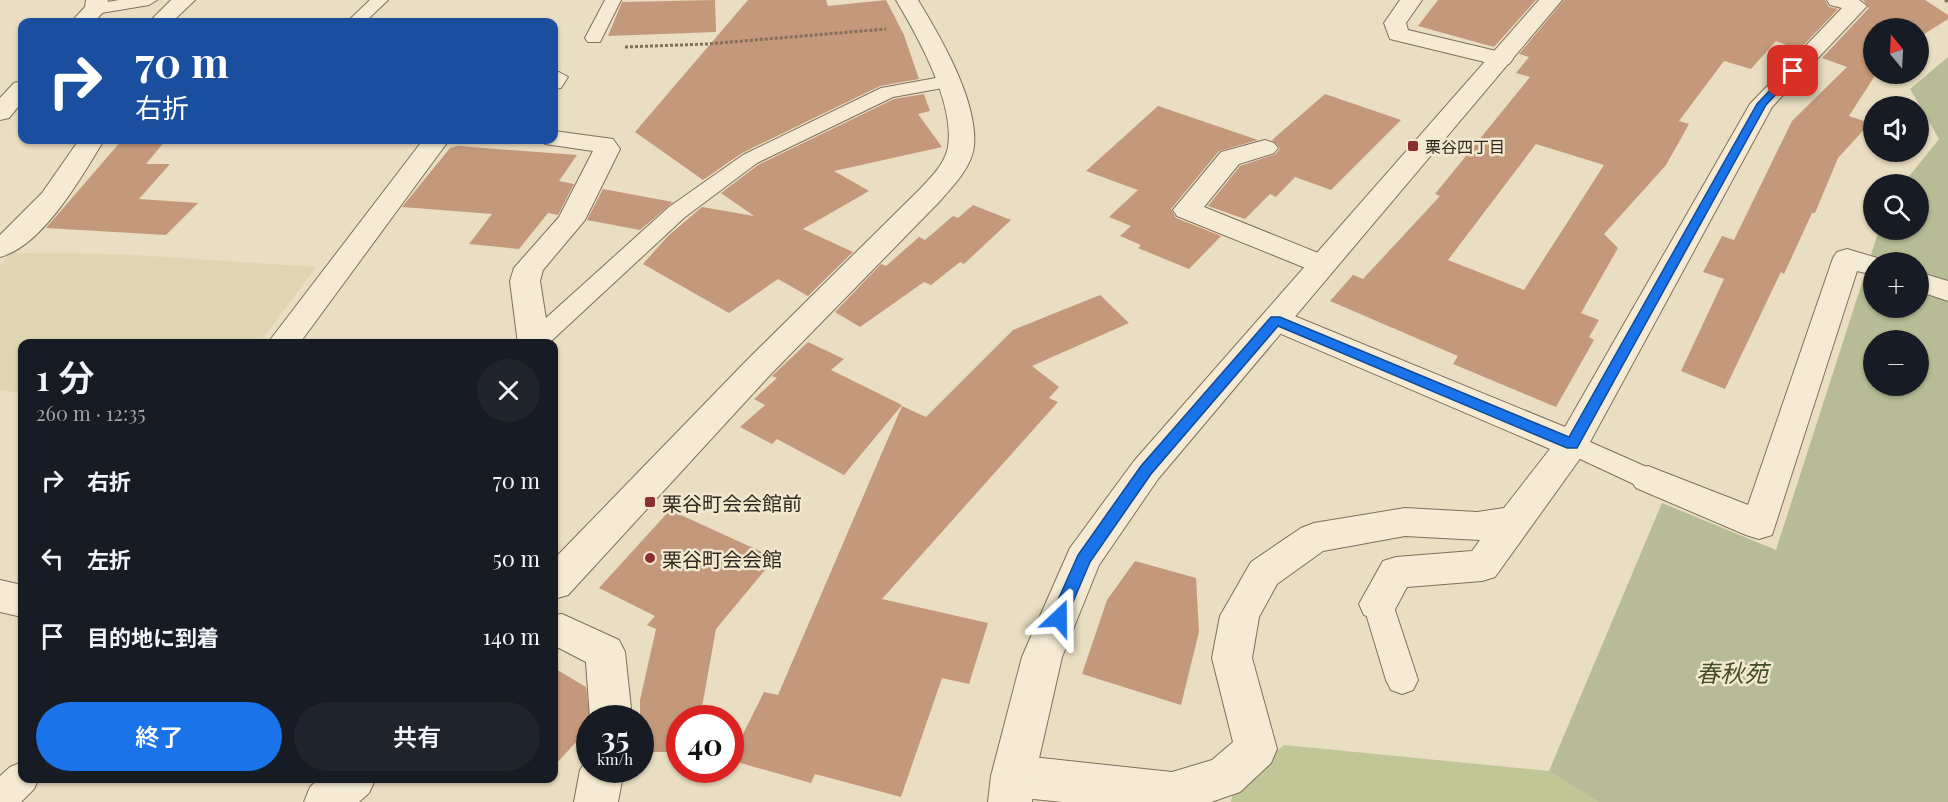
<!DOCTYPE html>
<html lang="ja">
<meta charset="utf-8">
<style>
:root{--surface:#171b24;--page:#20242c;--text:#f1f3f6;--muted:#9ea1a6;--accent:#1a73e8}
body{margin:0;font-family:"Playfair Display","Noto Sans JP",serif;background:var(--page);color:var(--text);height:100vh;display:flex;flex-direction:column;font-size:22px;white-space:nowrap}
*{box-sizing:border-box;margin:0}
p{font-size:20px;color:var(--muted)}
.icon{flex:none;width:33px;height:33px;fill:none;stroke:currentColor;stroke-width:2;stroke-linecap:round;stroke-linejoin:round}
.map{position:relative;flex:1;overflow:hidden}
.drawer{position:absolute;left:18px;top:339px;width:540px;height:444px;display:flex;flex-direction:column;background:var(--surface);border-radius:12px;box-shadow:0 2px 4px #0004}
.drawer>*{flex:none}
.banner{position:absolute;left:18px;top:18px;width:540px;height:126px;border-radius:12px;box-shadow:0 2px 4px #0004;background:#1a4fa0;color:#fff;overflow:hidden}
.needle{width:39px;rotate:342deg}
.buttons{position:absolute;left:1863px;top:18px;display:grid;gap:12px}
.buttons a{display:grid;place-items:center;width:66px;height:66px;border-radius:50%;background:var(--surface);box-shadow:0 2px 4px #0004;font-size:30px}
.speed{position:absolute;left:576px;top:705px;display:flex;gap:12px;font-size:30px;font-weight:700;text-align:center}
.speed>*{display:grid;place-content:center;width:78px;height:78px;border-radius:50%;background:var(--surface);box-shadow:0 2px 4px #0004;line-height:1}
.speed small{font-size:15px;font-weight:400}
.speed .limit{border:9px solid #d22;background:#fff;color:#111}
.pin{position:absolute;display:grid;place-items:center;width:51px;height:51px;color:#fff;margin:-26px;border-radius:12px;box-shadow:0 3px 9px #0006}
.me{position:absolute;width:66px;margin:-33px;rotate:23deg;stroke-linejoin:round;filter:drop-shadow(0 0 4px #0008)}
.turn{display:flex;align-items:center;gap:21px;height:126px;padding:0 18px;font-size:27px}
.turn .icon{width:78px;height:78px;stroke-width:2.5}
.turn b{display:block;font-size:42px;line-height:51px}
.round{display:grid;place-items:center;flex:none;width:63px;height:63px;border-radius:32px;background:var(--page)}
.overview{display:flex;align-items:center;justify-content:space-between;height:102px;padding:0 18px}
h1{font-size:36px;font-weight:600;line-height:45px}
.action{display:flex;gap:12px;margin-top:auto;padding:12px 18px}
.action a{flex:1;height:69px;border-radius:36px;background:var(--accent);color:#fff;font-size:24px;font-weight:600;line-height:69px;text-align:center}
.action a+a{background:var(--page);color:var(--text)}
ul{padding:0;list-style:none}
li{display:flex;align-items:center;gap:18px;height:78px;padding:0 18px}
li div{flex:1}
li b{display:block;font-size:22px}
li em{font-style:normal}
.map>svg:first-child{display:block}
.farmland{fill:#ded6b0}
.green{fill:#c1c697}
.cemetery{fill:#b7bc96;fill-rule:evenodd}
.building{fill:#c4997b;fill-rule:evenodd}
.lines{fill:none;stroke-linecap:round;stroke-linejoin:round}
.service-casing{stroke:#816f5b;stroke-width:2}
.minor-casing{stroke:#816f5b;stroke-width:2}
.tertiary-casing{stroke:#816f5b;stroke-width:2}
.path{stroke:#816f5b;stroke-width:3;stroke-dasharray:3 2;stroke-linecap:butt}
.service{fill:#f5ebd4;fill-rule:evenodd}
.minor{fill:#f5ebd4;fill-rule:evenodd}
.tertiary{fill:#f5ebd4;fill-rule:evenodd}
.route{fill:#1a73e8;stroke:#114b97;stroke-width:1.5}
.poi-dot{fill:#8b3032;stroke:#f2e8d0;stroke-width:2}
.labels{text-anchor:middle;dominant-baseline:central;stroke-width:5;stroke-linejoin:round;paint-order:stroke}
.far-poi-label{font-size:16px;fill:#32271e;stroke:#f2e8d0;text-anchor:start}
.poi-label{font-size:20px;fill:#32271e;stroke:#f2e8d0;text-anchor:start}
.near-park-label{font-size:24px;font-style:italic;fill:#444d26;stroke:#f2e8d0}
</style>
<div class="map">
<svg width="1948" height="802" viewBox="0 0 1948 802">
<rect width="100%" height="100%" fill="#e9ddc2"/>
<path class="farmland" d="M12 253 119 254 316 267 259 343 22 344V393L0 390V265Z"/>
<path class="green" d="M1284 745 1549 771 1598 802H1231L1234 786Z"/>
<path class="cemetery" d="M1948 57V802H1598L1549 771 1662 503 1776 550 1879 230H1918V184H1903L1939 139 1910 89ZM1874 262H1918V308H1874ZM1874 340H1918V386H1874Z"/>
<path class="building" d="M715 0 716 32 608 36 622 2Z
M748 0H826L828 6 886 0 904 35 919 79 880 86 742 153 703 180 635 132Z
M1438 0H1536L1494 47 1418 26Z
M1564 0H1825L1829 7 1838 9 1799 50 1776 41 1751 69 1724 61 1679 121 1689 124 1666 165 1604 234 1618 248 1581 313 1599 320 1589 337 1594 340 1556 407 1453 364 1458 356 1330 301 1353 275 1363 279 1440 196 1435 194 1530 77 1516 73 1529 57 1519 54ZM1536 144 1604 165 1524 290 1448 260Z
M1863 0H1925L1948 15V19L1918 38V28H1874V74H1876L1849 116 1870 123 1838 158 1815 213H1812L1784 274 1781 272 1725 389 1681 371 1724 279 1703 272 1722 236 1734 240 1792 121 1847 67 1822 58 1869 8Z
M924 94 930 111 918 114 942 147 834 171 869 191 803 229 853 252 808 296 778 279 729 313 643 264 668 236 702 207 754 216 721 193 758 165 894 99Z
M1325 94 1401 120 1331 190 1295 177 1276 197 1270 194 1245 219 1208 206 1240 166 1276 154 1280 148 1272 140Z
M1158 106 1258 140 1219 151 1171 209 1176 218 1221 236 1189 269 1138 248 1141 245 1120 236 1131 226 1109 217 1138 190 1086 171Z
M122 140H166L146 164H170L139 199 198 203 166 235 46 228Z
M458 146 577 155 559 181 574 184 558 215 548 213 519 249 469 244 492 214 402 207 450 148Z
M603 189 673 202 640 230 587 220Z
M973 205 1011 220 964 264 960 262 931 285 924 282 860 327 835 312 881 264 886 266 919 237 925 240 953 216 958 218Z
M1100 295 1129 323 1032 366 1059 387 1049 398 1058 402 882 599 988 623 969 684 942 678 901 797 815 774 811 783 730 760 764 692 778 695 902 406 926 417 1013 330Z
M808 342 844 359 831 370 902 405 844 475 777 439 772 444 740 427 765 405 754 399 777 378 772 376Z
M670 510 775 558 716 629 700 718H680V752H640V700L656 629 647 625 655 616 599 588Z
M1135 561 1196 578 1199 632 1181 705 1082 674 1107 600Z
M554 668 586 687 590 720V727L554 766Z"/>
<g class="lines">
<defs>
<path id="service" d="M119 0H157L149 5 95 14 87 9 89 5Z
M370 0H388L365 22H347Z
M605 0H621L600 42H588L585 38Z
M559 72 568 77 561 88 554 89V73Z
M947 76 954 78 956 82 954 86 893 97 757 163 685 217 548 344H524L526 336 669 207 743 155 881 88Z
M1572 434 1658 472 1662 479 1658 486 1648 489 1638 486 1563 451 1559 444 1563 437Z
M1378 592 1389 595 1393 604 1418 680 1413 690 1402 694 1391 690 1386 680 1363 604 1367 595Z
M22 762V778H39L34 789 21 802H0V776L10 767Z"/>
<path id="minor" d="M86 0H108L106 9 94 22H71L85 7Z
M171 0H195L172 22H149Z
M1400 0H1422L1406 23 1408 30 1509 54 1513 59 1509 64 1501 66 1390 39 1384 23Z
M1827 0H1859L1867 6 1772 107 1584 453 1495 577 1482 581 1407 587 1392 615 1378 620 1364 615 1359 604 1383 561 1396 557 1472 551 1480 540 1405 536 1323 551 1277 584 1259 617 1252 658 1277 749 1271 763 1240 792 1211 802H1063L1013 797 998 790 991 776 998 762 1013 755 1172 772 1212 760 1233 742 1212 658 1220 616 1251 562 1301 528 1314 523 1405 508 1477 512 1504 508 1550 449 1265 327 1261 320 1265 313 1276 310 1287 313 1565 427 1750 104 1842 8 1830 5Z
M22 81V102L9 118 0 120V98L14 83Z
M554 131 613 139 620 149 585 220 543 270 540 281 550 344H518L510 281 514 268 559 217 593 151 545 144 542 140H554Z
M79 140H104C82 176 43 246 0 257V235L42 193Z
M423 140H449L299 344H267Z
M1265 140 1274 143 1278 148 1274 153 1239 164 1204 207 1333 259 1338 265 1333 271 1323 274 1313 271 1177 216 1173 210 1221 152Z
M1847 249 1884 260 1886 262H1874V275L1857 271 1772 535 1759 539 1746 535 1636 488 1630 479 1636 470 1648 466 1748 505 1833 258 1837 252Z
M1918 272 1948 281V301L1918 291Z
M0 580 22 585V617L0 612Z
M562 614 619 640 625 652 632 718H590L586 662 559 648 554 649V615Z
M590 754V770H624L618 802H574L580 770Z"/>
<path id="tertiary" d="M896 0H918C941 38 978 101 974 146 972 167 953 186 940 201L771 374 568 595 554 599V559L749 358 920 189C931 177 945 164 948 147 955 103 918 37 896 0Z
M1539 0H1562L1158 479 1099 565 1062 657 1035 776 1032 802H988L991 776 1022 657 1070 548 1134 461Z
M320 778H376L369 793 359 802H304L310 787Z"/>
</defs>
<use href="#service" class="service-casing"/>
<use href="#minor" class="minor-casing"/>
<use href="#tertiary" class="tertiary-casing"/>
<path class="path" d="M1945 0 1948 2
M625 47 707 44 886 29"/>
<use href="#service" class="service"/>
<use href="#minor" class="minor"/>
<use href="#tertiary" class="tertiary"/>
</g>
<path class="route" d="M1790 69 1798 71 1766 105 1577 448H1567L1278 326 1151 474 1090 562 1064 623H1053L1050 618 1078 555 1141 466 1271 317H1280L1569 437 1757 104Z"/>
<g class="poi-dot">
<rect x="1407" y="140" width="12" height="12" rx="3"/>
<rect x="644" y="496" width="12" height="12" rx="3"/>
<circle cx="650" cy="558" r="6"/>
</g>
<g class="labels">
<g class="far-poi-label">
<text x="1425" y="146">栗谷四丁目</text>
</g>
<g class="poi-label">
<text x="662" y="502">栗谷町会会館前</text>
<text x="662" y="558">栗谷町会会館</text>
</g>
<g class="near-park-label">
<text x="1732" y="672">春秋苑</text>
</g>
</g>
</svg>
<div class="buttons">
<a><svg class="needle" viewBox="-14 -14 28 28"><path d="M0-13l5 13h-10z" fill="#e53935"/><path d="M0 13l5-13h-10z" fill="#9ea1a6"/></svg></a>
<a><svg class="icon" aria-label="sound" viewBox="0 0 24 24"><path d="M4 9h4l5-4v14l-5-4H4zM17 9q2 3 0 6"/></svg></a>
<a><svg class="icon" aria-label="search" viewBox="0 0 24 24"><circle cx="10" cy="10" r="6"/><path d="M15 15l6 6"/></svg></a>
<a>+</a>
<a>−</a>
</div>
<div class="speed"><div>35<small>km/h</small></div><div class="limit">40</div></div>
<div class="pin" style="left:1793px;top:71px;background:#d93025"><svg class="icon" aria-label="arrive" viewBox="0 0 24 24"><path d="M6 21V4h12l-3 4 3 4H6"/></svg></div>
<svg class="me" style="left:1059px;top:618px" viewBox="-20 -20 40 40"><path d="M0-17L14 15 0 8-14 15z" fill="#1a73e8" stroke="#fff" stroke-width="4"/></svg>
<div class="banner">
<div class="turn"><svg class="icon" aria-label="right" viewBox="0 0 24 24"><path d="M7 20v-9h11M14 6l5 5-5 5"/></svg><div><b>70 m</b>右折</div></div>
</div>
<section class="drawer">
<div class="overview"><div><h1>1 分</h1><p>260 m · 12:35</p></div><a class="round"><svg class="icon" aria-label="close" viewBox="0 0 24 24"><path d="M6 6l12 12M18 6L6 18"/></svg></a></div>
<ul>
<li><svg class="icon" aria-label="right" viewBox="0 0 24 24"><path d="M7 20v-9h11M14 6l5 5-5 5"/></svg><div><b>右折</b></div><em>70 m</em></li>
<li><svg class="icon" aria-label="left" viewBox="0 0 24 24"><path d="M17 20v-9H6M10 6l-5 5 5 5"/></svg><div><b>左折</b></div><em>50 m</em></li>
<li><svg class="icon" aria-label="arrive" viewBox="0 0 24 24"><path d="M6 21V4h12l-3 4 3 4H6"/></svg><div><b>目的地に到着</b></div><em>140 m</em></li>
</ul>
<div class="action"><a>終了</a><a>共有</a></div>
</section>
</div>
